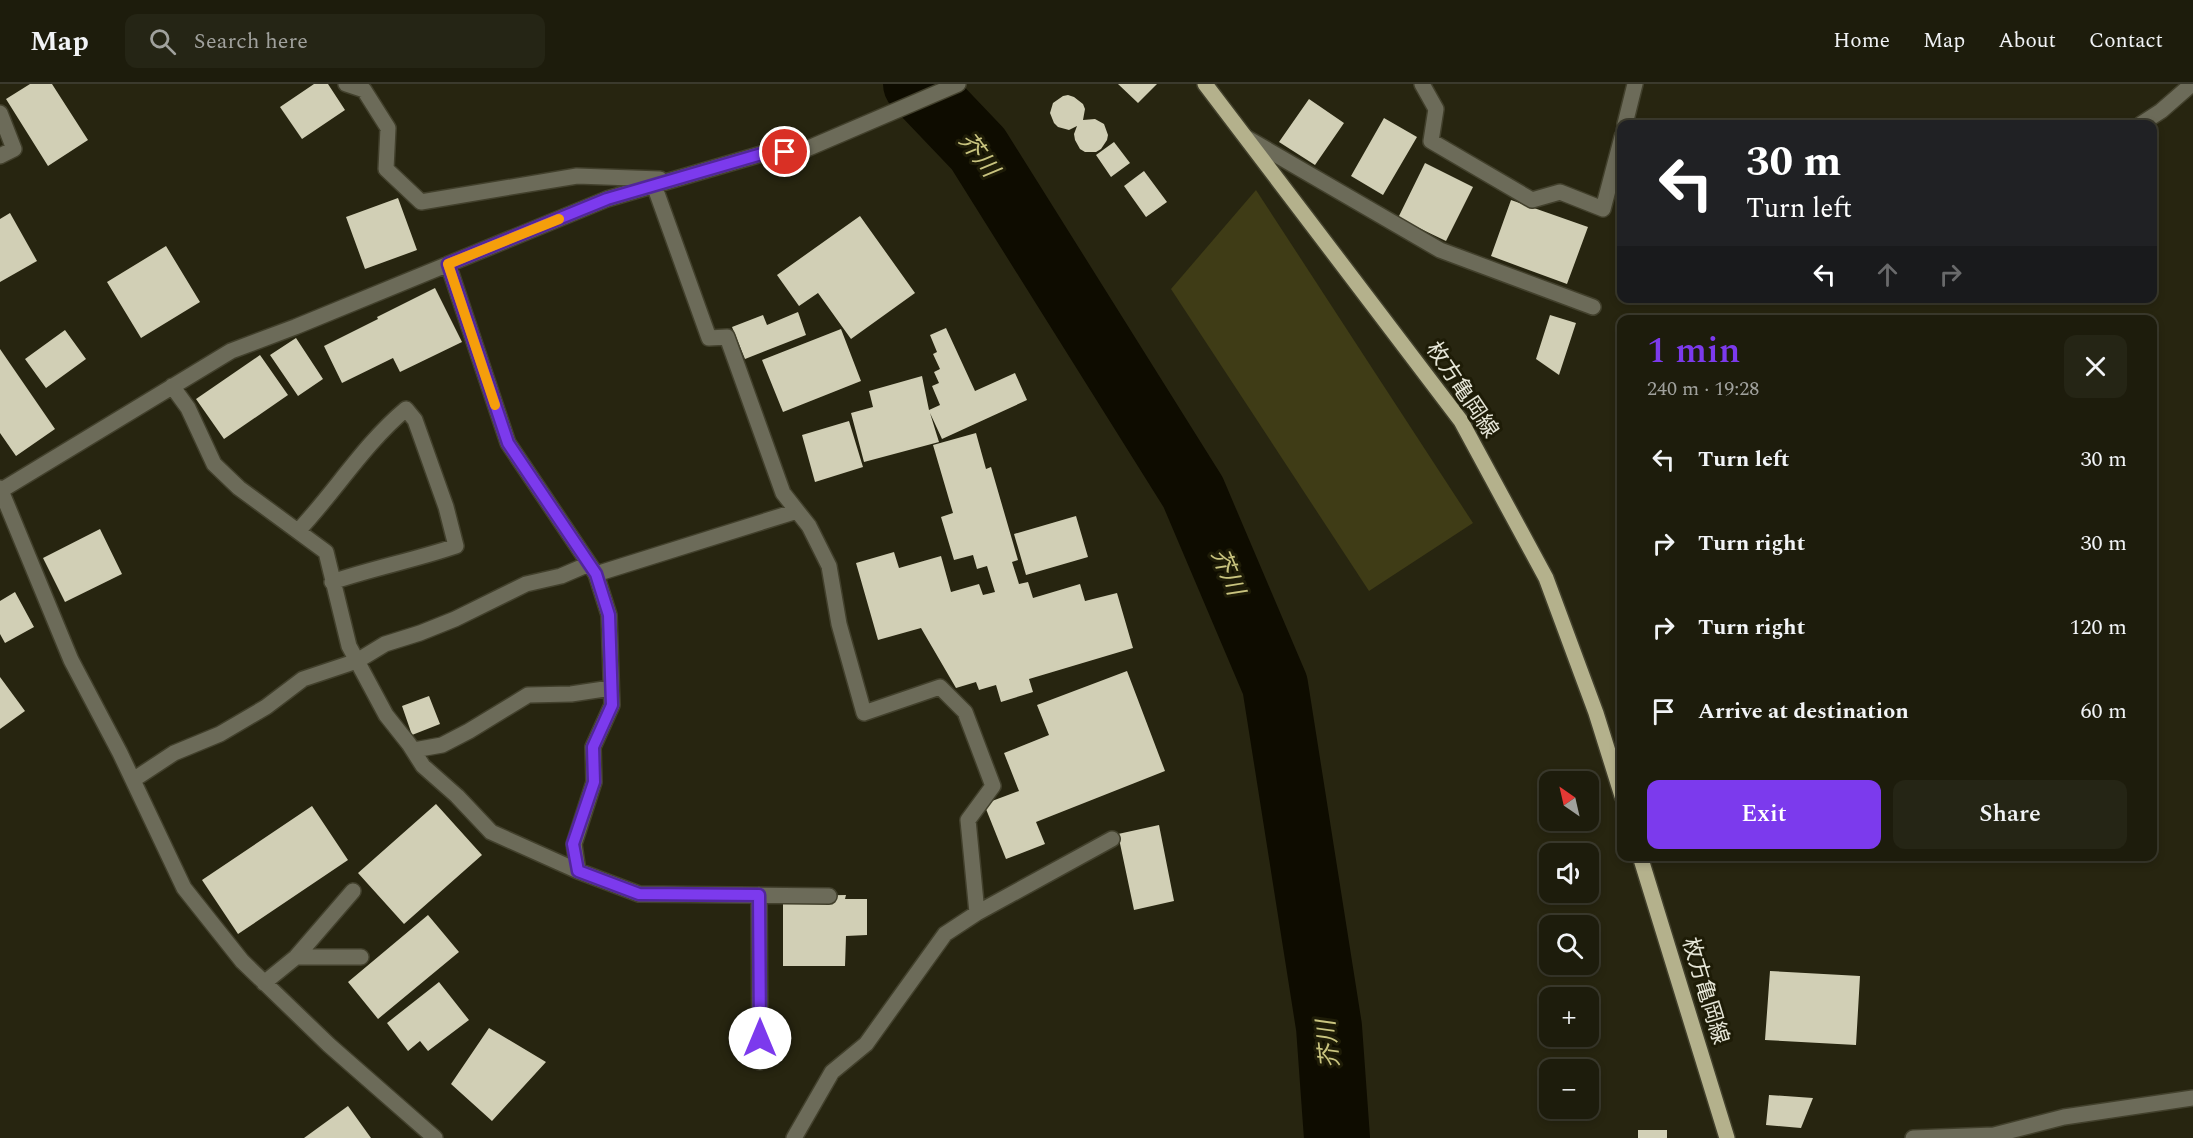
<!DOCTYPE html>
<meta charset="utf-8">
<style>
:root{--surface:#1d1c0c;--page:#252515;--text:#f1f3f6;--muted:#a0a19d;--line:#3b3a2d;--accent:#7c3aed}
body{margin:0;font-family:Spectral,"Noto Sans JP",serif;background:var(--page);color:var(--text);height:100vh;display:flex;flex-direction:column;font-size:22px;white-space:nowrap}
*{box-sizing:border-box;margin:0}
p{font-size:20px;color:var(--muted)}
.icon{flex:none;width:33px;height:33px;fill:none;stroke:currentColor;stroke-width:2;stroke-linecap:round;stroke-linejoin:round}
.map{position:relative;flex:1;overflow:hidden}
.sheet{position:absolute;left:1617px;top:231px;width:540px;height:546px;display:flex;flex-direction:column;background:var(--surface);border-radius:12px;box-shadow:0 3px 9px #0003,0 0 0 2px var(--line)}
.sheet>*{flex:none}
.guide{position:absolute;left:1617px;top:36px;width:540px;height:183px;border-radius:12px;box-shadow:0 3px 9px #0003,0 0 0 2px var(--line);background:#202124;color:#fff;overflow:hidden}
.needle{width:39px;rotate:326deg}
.fabs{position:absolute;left:1539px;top:687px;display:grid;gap:12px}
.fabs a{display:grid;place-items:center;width:60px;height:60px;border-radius:12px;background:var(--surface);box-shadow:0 3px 9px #0003,0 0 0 2px var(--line);font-size:30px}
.pin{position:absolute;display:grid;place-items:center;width:51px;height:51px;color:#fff;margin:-26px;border:3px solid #fff;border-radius:50%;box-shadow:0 2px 6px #0007}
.me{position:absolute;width:66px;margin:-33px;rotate:0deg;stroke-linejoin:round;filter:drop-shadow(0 0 4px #0008)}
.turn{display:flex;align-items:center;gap:21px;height:126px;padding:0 30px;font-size:27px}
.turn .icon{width:78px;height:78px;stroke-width:2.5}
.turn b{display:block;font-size:42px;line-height:51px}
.lanes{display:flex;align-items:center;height:57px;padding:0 30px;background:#0003;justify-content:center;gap:30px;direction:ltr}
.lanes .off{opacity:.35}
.round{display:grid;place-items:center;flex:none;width:63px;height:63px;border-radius:12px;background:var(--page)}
.summary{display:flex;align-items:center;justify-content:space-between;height:102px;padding:0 30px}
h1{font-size:36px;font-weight:600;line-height:45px;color:var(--accent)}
.cta{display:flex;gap:12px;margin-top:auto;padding:12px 30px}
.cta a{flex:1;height:69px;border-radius:12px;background:var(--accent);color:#fff;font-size:24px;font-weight:600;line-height:69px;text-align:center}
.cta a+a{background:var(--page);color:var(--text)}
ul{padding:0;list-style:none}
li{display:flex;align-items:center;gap:18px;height:84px;padding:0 30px}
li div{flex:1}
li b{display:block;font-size:22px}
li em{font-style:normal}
header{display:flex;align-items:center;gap:36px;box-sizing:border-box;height:84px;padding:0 30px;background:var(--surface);border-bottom:2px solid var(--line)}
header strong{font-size:28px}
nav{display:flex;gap:33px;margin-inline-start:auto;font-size:21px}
.search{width:420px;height:54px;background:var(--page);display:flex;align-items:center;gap:15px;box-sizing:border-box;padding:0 21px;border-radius:12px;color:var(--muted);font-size:22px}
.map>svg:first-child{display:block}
.green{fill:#3f3c16}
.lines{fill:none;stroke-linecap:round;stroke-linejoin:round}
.river{stroke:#0e0c00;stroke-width:66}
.building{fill:#d1cfb5}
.minor-casing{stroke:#42402c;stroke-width:18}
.primary-casing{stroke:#42402c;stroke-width:18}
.minor{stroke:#6c6b59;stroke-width:15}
.primary{stroke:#b4b18c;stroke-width:15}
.route-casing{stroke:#51269a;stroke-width:15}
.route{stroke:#7c3aed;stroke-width:10}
.slow{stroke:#f59e0b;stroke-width:10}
.labels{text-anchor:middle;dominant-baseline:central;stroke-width:6;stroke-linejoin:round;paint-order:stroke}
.street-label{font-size:22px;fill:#e6e6d8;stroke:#1e1c07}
.water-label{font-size:24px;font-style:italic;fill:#c9c47f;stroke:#1e1c07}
</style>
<header>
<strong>Map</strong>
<div class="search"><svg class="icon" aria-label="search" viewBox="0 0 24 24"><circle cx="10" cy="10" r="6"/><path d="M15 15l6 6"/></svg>Search here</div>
<nav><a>Home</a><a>Map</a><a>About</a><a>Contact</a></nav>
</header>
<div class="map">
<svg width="2193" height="1054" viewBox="0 0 2193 1054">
<rect width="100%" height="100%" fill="#272510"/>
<path class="green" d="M1256 106 1473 439 1369 507 1171 205Z"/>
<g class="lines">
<path class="river" d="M916 0 978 65 1193 408 1275 601 1329 943 1337 1054"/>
</g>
<path class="building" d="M30 0H52L88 56 48 82 6 15Z
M314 0H328L345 26 302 55 280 23Z
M1118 0H1157L1138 19Z
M1068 11 1074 13 1083 20 1085 25 1083 36 1095 35 1104 40 1108 51 1107 56 1101 65 1096 68H1085L1080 65 1075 56 1074 50 1077 42 1069 46 1058 43 1054 39 1050 29 1053 19 1063 12Z
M1309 15 1344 39 1315 81 1279 58Z
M1384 34 1417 53 1383 111 1351 92Z
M1114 58 1130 79 1111 93 1096 71Z
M1425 79 1473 103 1446 157 1398 134Z
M1144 87 1167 118 1146 133 1124 102Z
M398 114 417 166 365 185 346 133Z
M1511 116 1588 143 1567 200 1491 172Z
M10 129 37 177 0 198V135Z
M860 132 915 209 851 255 818 209 799 222 777 191Z
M166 162 200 218 141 254 107 198Z
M435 204 462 258 400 288 393 274 342 299 324 262 378 235 377 233Z
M798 228 806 251 745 275 732 243 763 231 767 241Z
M1550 231 1576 239 1559 291 1536 275Z
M946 244 975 307 1015 289 1027 316 942 355 930 329 939 358 864 378 851 329 873 323 869 307 922 292 929 326 940 321 932 302 939 299 934 288 940 285 933 270 937 268 930 251Z
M841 245 861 297 783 328 762 276Z
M65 246 86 275 46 304 25 275Z
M296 254 323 295 298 312 270 271Z
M0 265 55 345 16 372 0 349Z
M260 271 288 311 224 355 196 315Z
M849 337 863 383 815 398 802 351Z
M976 349 986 385 991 383 1018 476 1012 478 1019 500 1028 498 1033 514 1080 500 1085 517 1117 509 1133 564 1029 595 1033 608 1001 618 996 601 979 606 976 598 956 604 921 544 878 556 856 479 894 468 899 484 941 472 951 508 979 500 983 511 995 508 987 482 977 485 973 471 954 476 941 433 953 429 933 361Z
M1076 432 1088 473 1026 491 1014 450Z
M100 445 122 490 65 518 43 474Z
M15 508 34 543 5 559 0 550V517Z
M1127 587 1165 687 1036 738 1045 760 1006 775 984 720 1019 707 1004 669 1049 651 1037 621Z
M0 593 25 627 0 645Z
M429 612 440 640 412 651 402 622Z
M436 720 482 771 404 840 358 789Z
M312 722 348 776 238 850 202 796Z
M1159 741 1174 817 1134 826 1118 750Z
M846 811 845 815H867V851L846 852 845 882H783V812Z
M428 831 459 868 378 935 348 898Z
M1770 887 1860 892 1856 961 1765 956Z
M439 898 469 936 428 967 420 957 408 967 387 939Z
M489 944 546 978 492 1037 451 1000Z
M1769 1011 1813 1014 1801 1044 1766 1041Z
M348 1022 371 1054H304Z
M1638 1046H1667V1054H1638Z"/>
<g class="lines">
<defs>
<path id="minor" d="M346 0 364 6 388 44 386 85 421 118 577 92 660 95
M1422 0 1436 25 1431 57 1532 116 1560 108 1603 125 1622 53
M0 29 14 65 0 72
M1625 40 1635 0
M2141 40 2161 27 2192 0
M1247 54 1440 166 1593 223
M654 101 709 254 727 253 783 409 809 442 829 482 839 540 864 629 940 603 965 628 993 702 968 736 977 829
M172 302 188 324 214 380 239 404 326 468 349 562 386 631 409 660 423 682 457 712 491 748 578 787 574 760 594 698 593 663 612 621 609 531 596 490 508 359 448 180
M0 404 71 576 120 669 184 804 242 877 329 961 435 1054
M0 407 231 267 295 243 607 115 765 69 804 66 958 0
M298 447C335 408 364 360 406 325L415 336 446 423 456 462C415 476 373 484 332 498
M596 490 797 427
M414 666 442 661 469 647 528 611 571 610 611 604
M133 696 174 669 220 650 266 623 303 595 357 577 385 560 420 549 455 535 526 500 561 492 589 480
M578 787 639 810 829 812
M759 811 760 978
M296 873H361
M264 899 296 873 353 807
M794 1054 832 988 866 960 945 850 977 829 1112 755
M1913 1054 1994 1051 2064 1033 2193 1014"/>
<path id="primary" d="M1205 0 1461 337 1546 494 1596 629 1622 712
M1640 772 1727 1054"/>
</defs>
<use href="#minor" class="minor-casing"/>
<use href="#primary" class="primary-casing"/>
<use href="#minor" class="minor"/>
<use href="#primary" class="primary"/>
</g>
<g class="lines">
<defs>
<path id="route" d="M760 954 759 811 639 810 578 787 573 760 594 698 593 663 612 621 609 531 596 490 508 359 448 180 607 115 765 69 785 68"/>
</defs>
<use href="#route" class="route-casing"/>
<use href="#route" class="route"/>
<path class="slow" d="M495 321 448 180 559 135"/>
</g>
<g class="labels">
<g class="street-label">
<text transform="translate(1462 306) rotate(56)">枚方亀岡線</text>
<text transform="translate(1705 907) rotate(73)">枚方亀岡線</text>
</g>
<g class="water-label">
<text transform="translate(978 71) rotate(53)">芥川</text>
<text transform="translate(1227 488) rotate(67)">芥川</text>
<text transform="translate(1329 960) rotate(-96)">芥川</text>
</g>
</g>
</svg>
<div class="fabs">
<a><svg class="needle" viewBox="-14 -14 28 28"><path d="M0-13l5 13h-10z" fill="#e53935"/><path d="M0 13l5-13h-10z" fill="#a0a19d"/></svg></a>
<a><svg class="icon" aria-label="sound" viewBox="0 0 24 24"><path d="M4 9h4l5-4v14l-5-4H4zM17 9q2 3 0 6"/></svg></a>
<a><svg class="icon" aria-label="search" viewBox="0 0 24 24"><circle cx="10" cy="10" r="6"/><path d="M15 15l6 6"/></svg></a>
<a>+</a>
<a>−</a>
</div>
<div class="pin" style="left:785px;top:68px;background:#d93025"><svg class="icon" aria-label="arrive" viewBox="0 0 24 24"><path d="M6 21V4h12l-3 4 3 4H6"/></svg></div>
<svg class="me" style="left:760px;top:954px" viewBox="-20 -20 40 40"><circle r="19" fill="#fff"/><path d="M0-13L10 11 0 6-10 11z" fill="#7c3aed"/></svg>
<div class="guide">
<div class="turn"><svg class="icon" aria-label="left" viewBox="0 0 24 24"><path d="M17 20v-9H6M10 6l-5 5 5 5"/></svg><div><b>30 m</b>Turn left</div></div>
<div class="lanes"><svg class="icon" aria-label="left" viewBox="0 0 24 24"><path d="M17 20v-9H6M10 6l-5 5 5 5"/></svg><svg class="icon off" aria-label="ahead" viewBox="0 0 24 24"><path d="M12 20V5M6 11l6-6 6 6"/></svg><svg class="icon off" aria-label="right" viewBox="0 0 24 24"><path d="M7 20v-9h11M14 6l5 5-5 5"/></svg></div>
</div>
<section class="sheet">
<div class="summary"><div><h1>1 min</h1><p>240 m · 19:28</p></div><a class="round"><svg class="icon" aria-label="close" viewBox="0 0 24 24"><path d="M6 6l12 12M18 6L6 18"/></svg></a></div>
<ul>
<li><svg class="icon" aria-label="left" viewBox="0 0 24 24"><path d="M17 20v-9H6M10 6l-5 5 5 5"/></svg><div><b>Turn left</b></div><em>30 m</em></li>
<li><svg class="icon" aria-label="right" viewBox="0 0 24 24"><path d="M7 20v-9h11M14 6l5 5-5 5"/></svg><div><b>Turn right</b></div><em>30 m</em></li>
<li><svg class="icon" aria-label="right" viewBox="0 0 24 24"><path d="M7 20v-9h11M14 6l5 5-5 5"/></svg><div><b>Turn right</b></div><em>120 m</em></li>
<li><svg class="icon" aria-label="arrive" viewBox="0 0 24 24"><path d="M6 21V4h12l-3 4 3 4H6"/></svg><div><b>Arrive at destination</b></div><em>60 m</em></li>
</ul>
<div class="cta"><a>Exit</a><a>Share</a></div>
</section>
</div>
